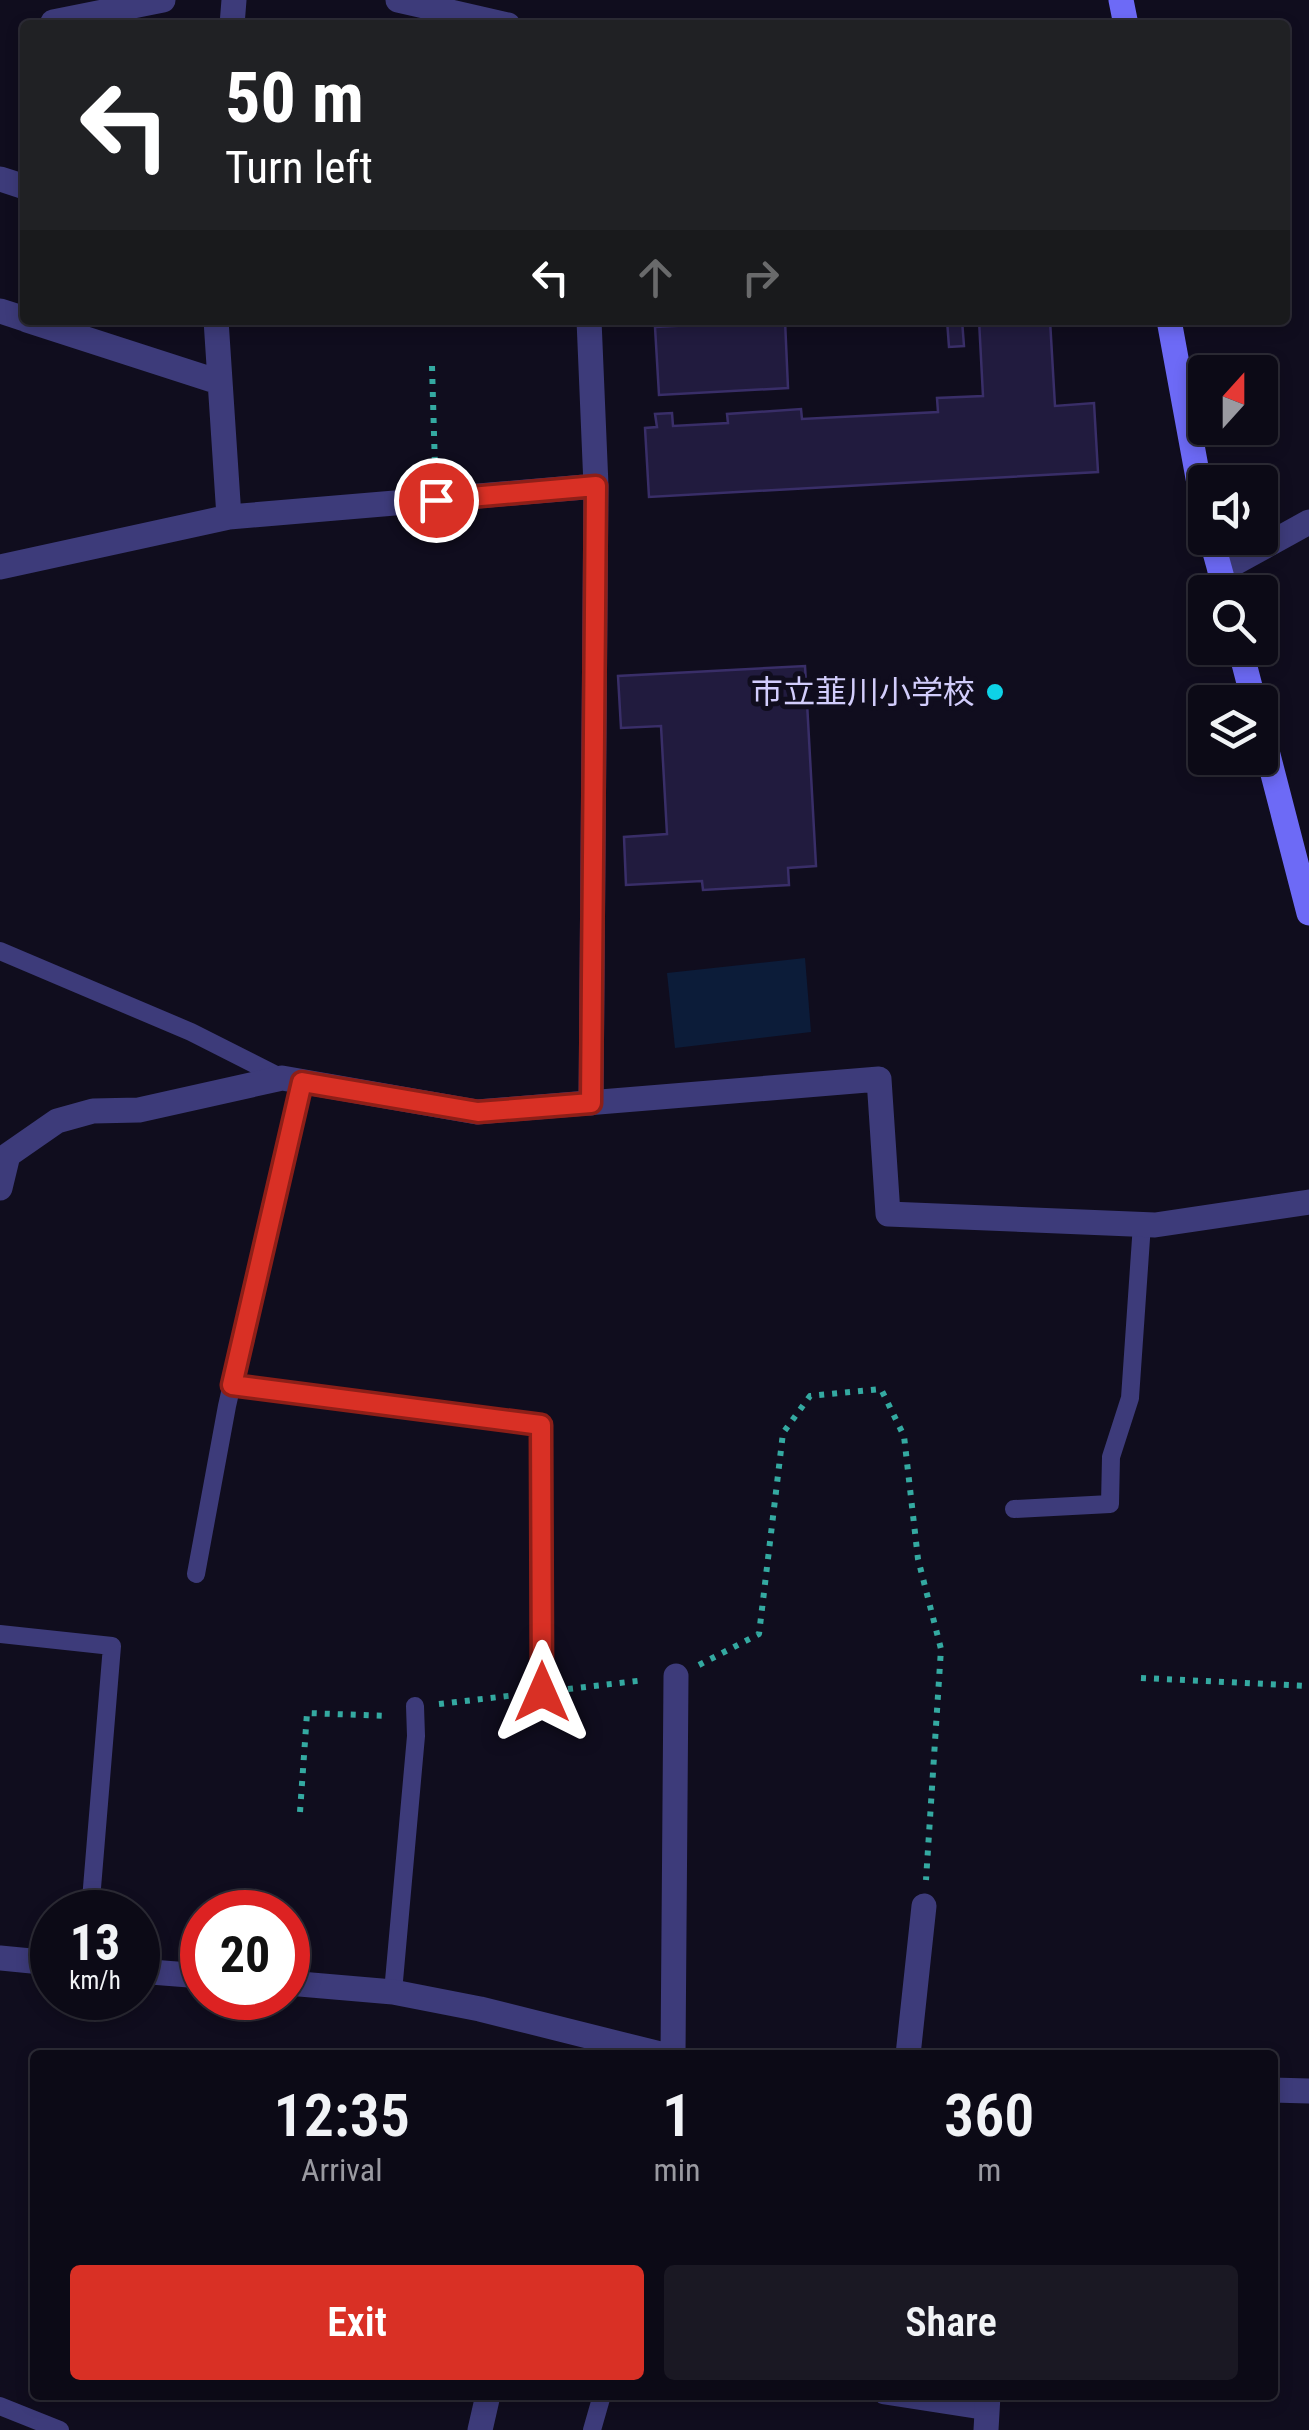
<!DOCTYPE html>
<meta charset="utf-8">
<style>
:root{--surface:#0c0a16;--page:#1a1823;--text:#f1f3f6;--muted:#9a9aa1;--line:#2c2b35;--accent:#d93025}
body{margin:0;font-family:"Roboto Condensed","Noto Sans JP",sans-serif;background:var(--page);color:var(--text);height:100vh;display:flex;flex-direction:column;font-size:38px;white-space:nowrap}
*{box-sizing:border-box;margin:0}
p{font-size:32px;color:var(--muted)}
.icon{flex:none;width:55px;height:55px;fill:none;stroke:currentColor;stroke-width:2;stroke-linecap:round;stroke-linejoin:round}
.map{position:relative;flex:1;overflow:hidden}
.side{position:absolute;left:30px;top:2050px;width:1248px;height:350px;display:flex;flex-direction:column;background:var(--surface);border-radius:10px;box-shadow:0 5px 15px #0003,0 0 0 2px var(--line)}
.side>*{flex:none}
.hud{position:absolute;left:20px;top:20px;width:1270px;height:305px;border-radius:10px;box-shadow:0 5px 15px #0003,0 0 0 2px var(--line);background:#202124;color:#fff;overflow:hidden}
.needle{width:65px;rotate:21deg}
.buttons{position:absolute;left:1188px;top:355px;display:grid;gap:20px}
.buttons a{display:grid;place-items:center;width:90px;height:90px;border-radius:10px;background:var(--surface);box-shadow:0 5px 15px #0003,0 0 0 2px var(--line);font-size:50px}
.speed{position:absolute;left:30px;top:1890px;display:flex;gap:20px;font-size:50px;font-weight:700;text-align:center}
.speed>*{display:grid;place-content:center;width:130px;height:130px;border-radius:50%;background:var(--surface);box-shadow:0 5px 15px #0003,0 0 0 2px var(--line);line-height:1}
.speed small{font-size:25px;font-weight:400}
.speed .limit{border:15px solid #d22;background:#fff;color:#111}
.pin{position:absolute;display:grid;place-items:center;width:85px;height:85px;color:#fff;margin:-42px;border:5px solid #fff;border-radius:50%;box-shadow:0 2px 10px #0007}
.me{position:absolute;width:110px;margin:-55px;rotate:0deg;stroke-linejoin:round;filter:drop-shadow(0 0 8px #0008)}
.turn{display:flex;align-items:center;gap:35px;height:210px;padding:0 40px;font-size:45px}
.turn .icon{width:130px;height:130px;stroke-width:2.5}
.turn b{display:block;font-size:70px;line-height:85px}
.lanes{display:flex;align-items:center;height:95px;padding:0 40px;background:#0003;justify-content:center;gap:50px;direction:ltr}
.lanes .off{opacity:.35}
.eta{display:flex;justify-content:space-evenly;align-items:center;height:170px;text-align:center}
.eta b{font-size:60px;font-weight:600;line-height:70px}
.primary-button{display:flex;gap:20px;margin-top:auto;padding:20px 40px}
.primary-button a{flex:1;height:115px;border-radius:10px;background:var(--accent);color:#fff;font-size:40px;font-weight:600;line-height:115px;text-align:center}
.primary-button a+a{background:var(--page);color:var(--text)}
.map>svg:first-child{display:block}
.water{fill:#0c1c39}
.building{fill:#211b3e;stroke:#392e68;stroke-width:2.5}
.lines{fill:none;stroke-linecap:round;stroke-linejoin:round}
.path{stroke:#34a9a1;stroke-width:6;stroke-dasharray:5 8;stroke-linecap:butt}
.lane{stroke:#3d3b7a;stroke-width:18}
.street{stroke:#3d3b7a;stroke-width:25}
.secondary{stroke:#6d6af6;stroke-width:25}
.route-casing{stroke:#8d1f18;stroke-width:25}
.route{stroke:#d93025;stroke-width:18}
.poi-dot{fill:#0ed3e7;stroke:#100d1e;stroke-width:4}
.labels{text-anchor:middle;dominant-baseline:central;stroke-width:10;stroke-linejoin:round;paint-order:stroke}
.poi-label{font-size:32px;fill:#d2cdfc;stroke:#100d1e;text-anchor:end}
</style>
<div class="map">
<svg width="1309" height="2430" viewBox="0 0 1309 2430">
<rect width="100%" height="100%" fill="#100d1e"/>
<path class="water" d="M805 958 811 1032 675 1048 667 973Z"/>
<path class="building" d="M785 320 788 388 659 395 655 327Z
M947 320H962L964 346 949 347Z
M979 320H1050L1055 406 1094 403 1098 472 649 497 645 428 657 427 655 414 672 413 673 426 728 423 727 414 801 409 802 419 938 412 937 398 983 396Z
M805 666 816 866 788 868 789 885 703 890 702 881 626 885 624 837 667 834 661 726 621 728 618 676Z"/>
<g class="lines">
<path class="path" d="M432 366 435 468
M699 1665 759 1634 783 1433 810 1396 881 1389 904 1436 918 1559 941 1649 926 1880
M1141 1678 1309 1686
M568 1689 645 1680
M439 1704 516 1695
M300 1812 307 1713 388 1716"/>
<path class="lane" d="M0 951 191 1032 282 1078
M232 1385 541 1425 542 1692
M1014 1509 1110 1504 1111 1457 1130 1398 1142 1224
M196 1574 227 1406 301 1082
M0 1634 112 1646 90 1912
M393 1992 416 1736 415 1706
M883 2395 986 2411
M0 2406 60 2430
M592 2430 602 2395"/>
<path class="street" d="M398 0 508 25
M53 25V22L163 0
M232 25 234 0
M0 179 25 187
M0 311 25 319
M27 320 219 382
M216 320 229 517
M589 320 596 486 591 1103
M0 567 229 517 596 486
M1220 571 1309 522
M0 1188 8 1155 57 1121 93 1111 139 1110 282 1078 477 1112 879 1079 888 1214 1155 1225 1309 1202
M0 1958 52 1963
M138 1971 202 1976
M288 1983 393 1992 480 2009 664 2055
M673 2055 676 1676
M908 2055 924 1906
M1272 2090 1309 2091
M480 2430 488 2395
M986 2430 988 2395"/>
<path class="secondary" d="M1121 0 1126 25
M1169 320 1205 516
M1211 538 1226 592
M1240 648 1254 702
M1260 724 1309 913"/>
</g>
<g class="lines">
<defs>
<path id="route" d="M436 500 596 486 591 1103 478 1112 302 1082 232 1385 541 1425 542 1692"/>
</defs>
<use href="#route" class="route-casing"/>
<use href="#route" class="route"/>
</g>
<circle class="poi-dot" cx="995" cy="692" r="10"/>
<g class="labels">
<g class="poi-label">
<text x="975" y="692">市立韮川小学校</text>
</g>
</g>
</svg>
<div class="buttons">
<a><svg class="needle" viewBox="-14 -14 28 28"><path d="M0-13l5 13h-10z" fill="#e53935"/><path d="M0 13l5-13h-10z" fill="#9a9aa1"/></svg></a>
<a><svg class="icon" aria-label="sound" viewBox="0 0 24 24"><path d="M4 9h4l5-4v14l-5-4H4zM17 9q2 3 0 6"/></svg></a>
<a><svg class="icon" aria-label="search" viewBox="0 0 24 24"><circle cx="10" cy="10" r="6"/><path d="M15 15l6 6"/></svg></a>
<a><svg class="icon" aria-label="layers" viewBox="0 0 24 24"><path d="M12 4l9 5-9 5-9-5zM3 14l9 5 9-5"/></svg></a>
</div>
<div class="speed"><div>13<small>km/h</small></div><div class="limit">20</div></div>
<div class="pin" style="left:436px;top:500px;background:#d93025"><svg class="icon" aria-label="arrive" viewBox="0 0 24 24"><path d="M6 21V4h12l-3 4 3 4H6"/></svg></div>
<svg class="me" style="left:542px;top:1692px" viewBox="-20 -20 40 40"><path d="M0-17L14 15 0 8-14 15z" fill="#d93025" stroke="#fff" stroke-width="4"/></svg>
<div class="hud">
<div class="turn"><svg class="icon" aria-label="left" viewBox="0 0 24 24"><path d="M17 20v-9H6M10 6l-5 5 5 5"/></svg><div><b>50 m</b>Turn left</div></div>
<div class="lanes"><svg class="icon" aria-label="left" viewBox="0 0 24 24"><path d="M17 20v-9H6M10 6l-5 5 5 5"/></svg><svg class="icon off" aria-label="ahead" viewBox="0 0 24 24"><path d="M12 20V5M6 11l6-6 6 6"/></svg><svg class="icon off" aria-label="right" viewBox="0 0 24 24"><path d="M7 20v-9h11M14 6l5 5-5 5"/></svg></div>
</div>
<section class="side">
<div class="eta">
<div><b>12:35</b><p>Arrival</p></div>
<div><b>1</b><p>min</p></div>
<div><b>360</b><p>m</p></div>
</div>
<div class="primary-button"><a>Exit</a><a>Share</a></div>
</section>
</div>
